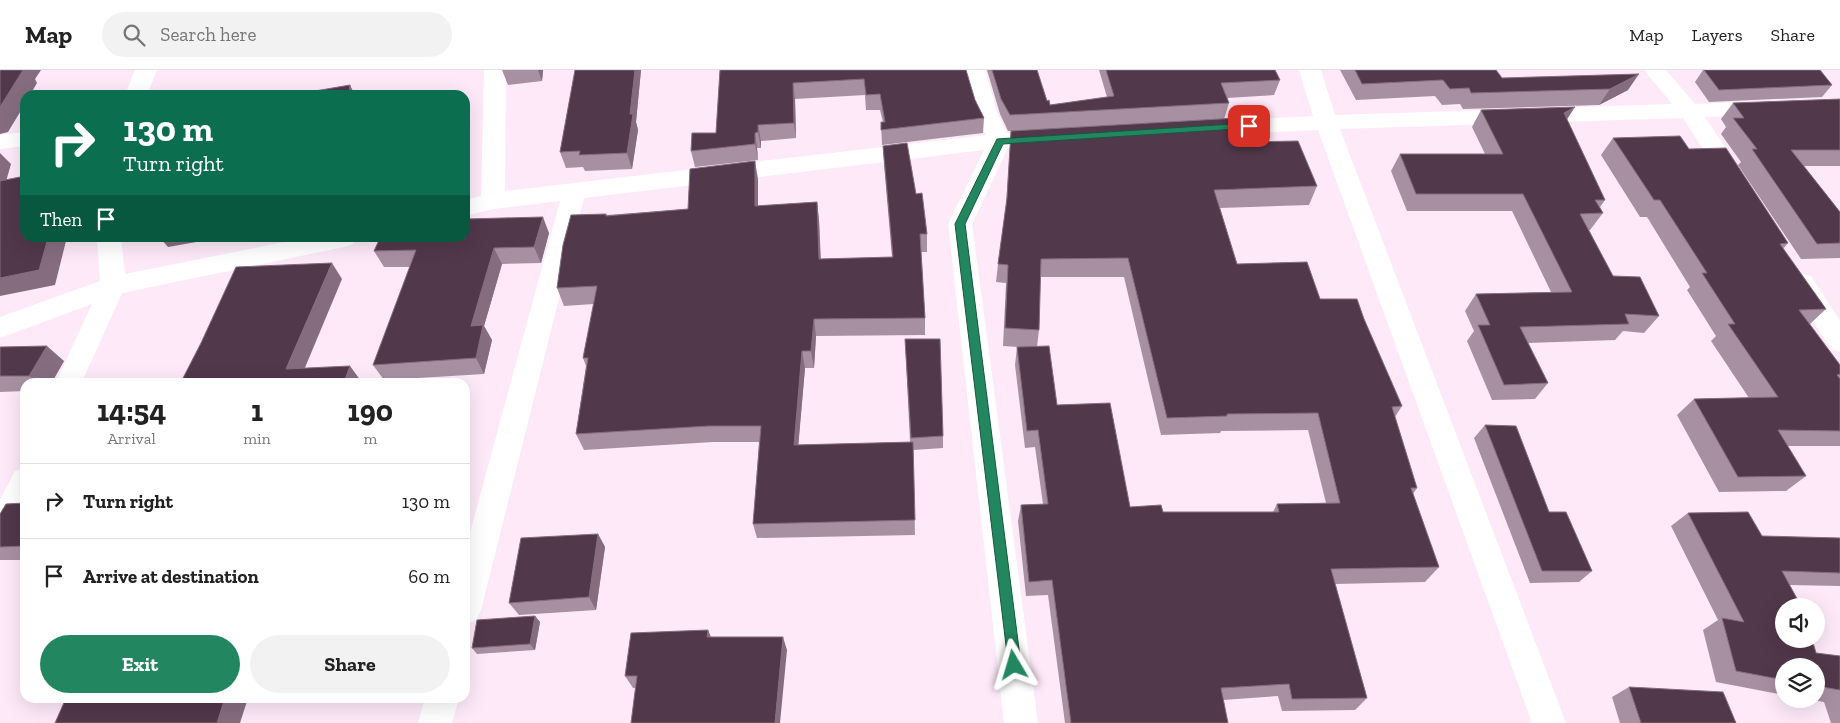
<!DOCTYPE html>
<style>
:root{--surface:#fff;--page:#f2f2f2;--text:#222;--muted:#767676;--line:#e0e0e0;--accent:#228761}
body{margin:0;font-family:"Zilla Slab",serif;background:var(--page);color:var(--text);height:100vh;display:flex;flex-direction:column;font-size:19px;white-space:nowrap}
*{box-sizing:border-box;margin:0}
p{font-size:16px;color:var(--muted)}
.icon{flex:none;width:28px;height:28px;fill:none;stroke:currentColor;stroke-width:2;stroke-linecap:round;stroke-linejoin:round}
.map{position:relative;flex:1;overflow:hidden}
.sheet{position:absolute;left:20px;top:308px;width:450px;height:325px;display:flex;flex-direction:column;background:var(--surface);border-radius:15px;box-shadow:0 5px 20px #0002}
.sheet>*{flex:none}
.guide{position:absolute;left:20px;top:20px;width:450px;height:152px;border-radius:15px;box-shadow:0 5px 20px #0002;background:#0b6e4f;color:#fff;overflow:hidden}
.buttons{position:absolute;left:1775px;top:528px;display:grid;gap:10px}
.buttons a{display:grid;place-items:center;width:50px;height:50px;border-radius:50%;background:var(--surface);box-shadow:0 5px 20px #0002;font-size:25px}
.pin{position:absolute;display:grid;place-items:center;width:42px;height:42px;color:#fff;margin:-21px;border-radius:10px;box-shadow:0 2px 8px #0006}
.me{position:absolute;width:55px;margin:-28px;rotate:353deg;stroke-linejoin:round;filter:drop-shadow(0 0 4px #0008)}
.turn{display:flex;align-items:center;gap:18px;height:105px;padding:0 20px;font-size:22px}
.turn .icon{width:65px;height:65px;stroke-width:2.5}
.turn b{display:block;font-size:35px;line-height:42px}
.then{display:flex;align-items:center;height:48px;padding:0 20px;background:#0003;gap:10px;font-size:19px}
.eta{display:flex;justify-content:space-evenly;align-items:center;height:85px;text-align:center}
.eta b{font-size:30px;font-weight:700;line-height:35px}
.action{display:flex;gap:10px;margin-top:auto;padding:10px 20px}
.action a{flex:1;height:58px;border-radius:30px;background:var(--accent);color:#fff;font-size:20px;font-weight:700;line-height:58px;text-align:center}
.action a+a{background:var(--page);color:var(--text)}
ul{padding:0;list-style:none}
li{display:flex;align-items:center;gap:15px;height:75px;padding:0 20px;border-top:1px solid var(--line)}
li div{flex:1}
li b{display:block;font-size:19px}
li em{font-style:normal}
header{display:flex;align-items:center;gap:30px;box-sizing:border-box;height:70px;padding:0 25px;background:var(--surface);border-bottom:1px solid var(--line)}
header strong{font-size:24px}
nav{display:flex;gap:28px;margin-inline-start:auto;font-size:18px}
.search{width:350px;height:45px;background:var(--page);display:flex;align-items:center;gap:12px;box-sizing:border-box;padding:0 18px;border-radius:28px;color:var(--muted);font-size:19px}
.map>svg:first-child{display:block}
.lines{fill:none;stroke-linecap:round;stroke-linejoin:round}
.minor{fill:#fff;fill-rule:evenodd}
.wall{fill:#a790a2;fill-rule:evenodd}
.shaded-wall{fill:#856d7f}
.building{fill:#51384b;stroke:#856d7f}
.route{fill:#228761;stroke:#16583f}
</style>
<header>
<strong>Map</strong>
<div class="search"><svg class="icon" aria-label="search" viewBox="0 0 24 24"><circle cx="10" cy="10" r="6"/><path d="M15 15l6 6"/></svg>Search here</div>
<nav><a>Map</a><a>Layers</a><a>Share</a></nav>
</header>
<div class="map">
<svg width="1840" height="653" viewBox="0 0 1840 653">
<rect width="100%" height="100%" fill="#fde9f8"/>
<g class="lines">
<path class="minor" d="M135 0H157L147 25H125Z
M484 0H506L505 121 986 65 976 45 963 0H985L998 45 1007 63 1047 61 1055 63 1058 68 1055 73 1008 78 972 154 1038 653H1004L948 154 984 80 584 128 481 540 476 550 465 555V481L560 131 493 139 465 146V130L481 126Z
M1299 0H1321L1335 45 1672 34 1644 0H1666L1695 34 1840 28V42L1705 47 1747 110 1743 116 1735 118 1727 116 1683 48 1340 59 1566 653H1532L1318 60 1204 66 1196 64 1193 59 1196 54 1204 52 1313 46Z
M25 62V76L0 79V65Z
M97 168H121L125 204 304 168H356L353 174 344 177 122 223 82 312H56L92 234 0 268V247L100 211Z
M1802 204 1811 206 1840 251V282L1831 279 1789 213 1793 206Z
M25 398V440L11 470 0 474V430L15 401Z
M425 628H459L452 653H418Z"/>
</g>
<path class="wall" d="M502 0H543L542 11 508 15Z
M575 0H641L636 52 638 60 632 99 585 101 583 97 566 98 560 82Z
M720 0H966L975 30 984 48 983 63 882 75 881 52H883L880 40H866L865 25 795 29 796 68 761 71V78H757L758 90 695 97 691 81 716 63Z
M987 0H1037L1047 31 1050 35 1107 27 1099 0H1275L1280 10 1274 25 1227 28 1229 33 1224 49 1246 72 1317 116 1309 135 1220 138 1237 194 1320 229 1364 249 1402 336 1395 347 1417 418 1413 424 1439 497 1425 512 1335 514 1367 628 1355 640 1282 641 1278 626 1223 630 1228 653H1065L1048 525 1026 526 1018 451 1021 435 1043 434 1035 377 1025 378 1015 295 1017 277H1020L1003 276 1006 213 996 212 998 194 1006 136 1011 61H1008L1000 44ZM1040 207H1124L1161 365 1220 363 1221 361 1308 360 1326 433 1277 434 1273 442H1163L1130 437 1057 335 1037 277 1039 260Z
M1340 0H1496L1502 8 1628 20 1599 35 1463 39 1460 34 1442 35 1435 26 1356 30Z
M1703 0H1820L1832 15 1822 27 1709 32 1695 12Z
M1840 29V96H1804L1840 142V188L1801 189 1738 95 1741 92 1721 64 1726 57 1721 49 1733 33Z
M1481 40 1567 49 1605 130 1600 137 1603 143 1590 160H1589L1613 206 1659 246 1644 263 1623 261 1615 270 1528 273 1548 313 1535 329 1492 330 1467 271 1474 261 1465 241 1476 224 1551 222 1512 141H1407L1391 101 1400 84H1485L1472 57Z
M1613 68 1689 79 1788 173 1783 179 1826 239 1810 254 1840 295V376H1787L1806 406 1786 421 1719 422 1677 345 1694 329 1749 328 1711 271 1716 266 1687 220 1690 217 1647 147H1640L1601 85Z
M883 76 916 124 927 164V182H921L925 248V265L816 266 814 298H805L798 375 910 372 905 269 943 366V378L913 380 915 465 757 468 753 454 759 372H713L584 380 576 364 586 296 583 288 594 234 564 236 557 218 606 144 607 145 688 139 758 109V136L817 132 819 150 821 189 892 187 884 94Z
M549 163 541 193 502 194 484 256 492 270 484 304 384 310 373 295 410 197H384L374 181Z
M0 277 64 291 52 312H25V321L0 322Z
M1485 355 1592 501 1579 512 1530 513 1474 368Z
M25 433V490H0V444Z
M1688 443 1762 466 1840 468V516L1789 515 1816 583 1840 586V653H1831L1824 632 1805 629H1816V596H1784V625L1716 612 1703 560 1718 550 1671 456Z
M598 464 605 477 596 540 519 545 509 533Z
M535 546 540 552 535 580 477 584 472 578Z
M708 560 711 567 787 580 636 618H633L625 606Z
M1629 617 1736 653H1620L1612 627Z"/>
<path class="shaded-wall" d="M21 0H41L35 9 37 13 30 25H25V34L8 62 0 64V37Z
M538 0H543L542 11Z
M635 0H641L636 52 638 60 632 99 627 83 630 44Z
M1639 4 1628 20 1599 35 1610 19Z
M793 13 795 29 796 68 794 53Z
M350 15 355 25H349Z
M1575 37 1564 54V43Z
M758 55 761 71V78L758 62Z
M755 63 757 78 758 90 755 74Z
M0 83 11 94 1 129 0 128Z
M755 91 758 109V154L755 136Z
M817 132 819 150 821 207 819 189Z
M543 147 549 163 541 193 534 177Z
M48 168H85L66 171 55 215 0 226V208Z
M160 168H208V170L168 177Z
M494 178 502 194 484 256 492 270 484 304 476 288 471 256Z
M332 193 342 209 299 312 286 299Z
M814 249 816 266 814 298 811 281Z
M47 276 64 291 52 312H37L29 306Z
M802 281 805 298 797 391 794 375Z
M350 296 361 311V312H344Z
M598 464 605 477 596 540 589 527Z
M535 546 540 552 535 580 530 574Z
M708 560 713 573 707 567Z
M783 567 787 580 780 653H775Z
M225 628H248L240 653H217Z"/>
<path class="building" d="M0 0H23L0 37Z
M575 0H635L630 44H633L627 83 579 85 580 81 560 82Z
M720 0H966L975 30 984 48 881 60V52H885L880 24 866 25 864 9 793 13 794 53 758 55V62L755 63V74L691 81 692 63H716Z
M992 0H1037L1047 31 1049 30 1050 35 1114 26 1106 0H1275L1280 10 1221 13 1229 33 1010 45 1001 29Z
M1355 0H1496L1502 8 1639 4 1610 19 1471 23 1469 18 1450 19 1443 10 1362 14Z
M1704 0H1820L1832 15 1719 20Z
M350 15 349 25H310L315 24V21Z
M1840 29V80H1791L1840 142V173L1817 174 1752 79H1757L1733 48H1744L1733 33Z
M1575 37 1564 43 1605 130H1595L1603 143 1580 144 1613 206 1640 207 1659 246 1625 244 1629 254 1520 257 1548 313 1504 315 1478 255H1490L1476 224 1572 222 1523 124H1416L1400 84H1503L1481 40Z
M1237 48 1246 72 1298 71 1317 116 1214 120 1237 194 1307 192 1320 229H1357L1364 249 1402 336 1392 337 1417 418H1411L1439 497 1331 499 1367 628 1292 629 1289 614 1221 618 1228 653H1071L1052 510 1029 512 1021 435 1048 434 1038 360 1027 361 1017 277 1049 276 1057 335 1110 333 1130 437 1161 435 1163 442H1279L1277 434 1340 433 1318 343 1227 344V346L1167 348 1128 188 1041 189 1039 260 1005 258 1008 195 998 194 1007 128 1011 61Z
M1680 66 1689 79 1726 78 1788 173 1780 174 1826 239 1799 240 1840 295V304L1837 305 1840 309V361L1778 360 1806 406 1738 407 1694 329 1778 327 1728 254H1735L1702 203H1707L1660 130H1654L1613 68Z
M907 73 916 124 922 123 927 164H920L925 248 814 249 811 281H802L794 375 913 372 915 450 753 454 761 356H709L576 364 588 288H583L597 216 557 218 563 175 571 145 606 144V146L688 139 690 99 755 91V136L817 132 819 189 893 187 883 76Z
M25 106V168H48L39 200 0 208V111Z
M543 147 534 177 494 178 471 256 483 255 476 288 373 295 416 180 374 181 380 168H465V149Z
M332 193 286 299 350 296 344 312H181L201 273 236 197Z
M905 269H940L943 366 911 368Z
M47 276 29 306H0V277Z
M1485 355 1516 356 1549 442H1566L1592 501H1542Z
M25 433V476L0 477V444L6 434Z
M1748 442 1762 466 1840 468V503L1782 501 1801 536H1784V569H1812L1816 583 1840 586V620L1816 616V596H1784V610L1736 601 1722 548 1744 552 1688 443Z
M598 464 589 527 509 533 521 468Z
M535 546 530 574 472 578 477 550Z
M708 560 707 567H783L775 653H631L637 606H625L631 563Z
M1629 617 1723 622 1736 653H1641Z
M66 628H225L217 653H55Z"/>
<path class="route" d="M1249 53 1252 54V58L1003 74 965 154 1021 595 1019 600 1014 602 1009 600 955 154 997 69Z"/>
</svg>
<div class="buttons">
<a><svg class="icon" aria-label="sound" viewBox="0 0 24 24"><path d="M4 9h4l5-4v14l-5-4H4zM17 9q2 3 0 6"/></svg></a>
<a><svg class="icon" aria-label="layers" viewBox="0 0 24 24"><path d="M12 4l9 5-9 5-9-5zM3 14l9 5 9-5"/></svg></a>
</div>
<div class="pin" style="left:1249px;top:56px;background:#d93025"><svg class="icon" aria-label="arrive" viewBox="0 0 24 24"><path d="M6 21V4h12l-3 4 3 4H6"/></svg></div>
<svg class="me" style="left:1014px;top:595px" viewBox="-20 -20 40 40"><path d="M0-17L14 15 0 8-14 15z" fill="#228761" stroke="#fff" stroke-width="4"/></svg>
<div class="guide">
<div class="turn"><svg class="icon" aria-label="right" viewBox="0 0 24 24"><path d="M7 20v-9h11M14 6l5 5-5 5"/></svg><div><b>130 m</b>Turn right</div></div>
<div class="then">Then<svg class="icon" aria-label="arrive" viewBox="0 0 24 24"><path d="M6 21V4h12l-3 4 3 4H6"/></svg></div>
</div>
<section class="sheet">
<div class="eta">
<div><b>14:54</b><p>Arrival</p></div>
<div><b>1</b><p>min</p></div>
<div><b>190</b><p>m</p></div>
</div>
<ul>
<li><svg class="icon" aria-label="right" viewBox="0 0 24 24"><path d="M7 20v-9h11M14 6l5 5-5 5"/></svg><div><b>Turn right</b></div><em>130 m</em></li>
<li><svg class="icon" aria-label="arrive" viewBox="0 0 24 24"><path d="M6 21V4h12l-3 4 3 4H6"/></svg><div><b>Arrive at destination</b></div><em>60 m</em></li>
</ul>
<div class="action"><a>Exit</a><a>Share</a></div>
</section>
</div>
